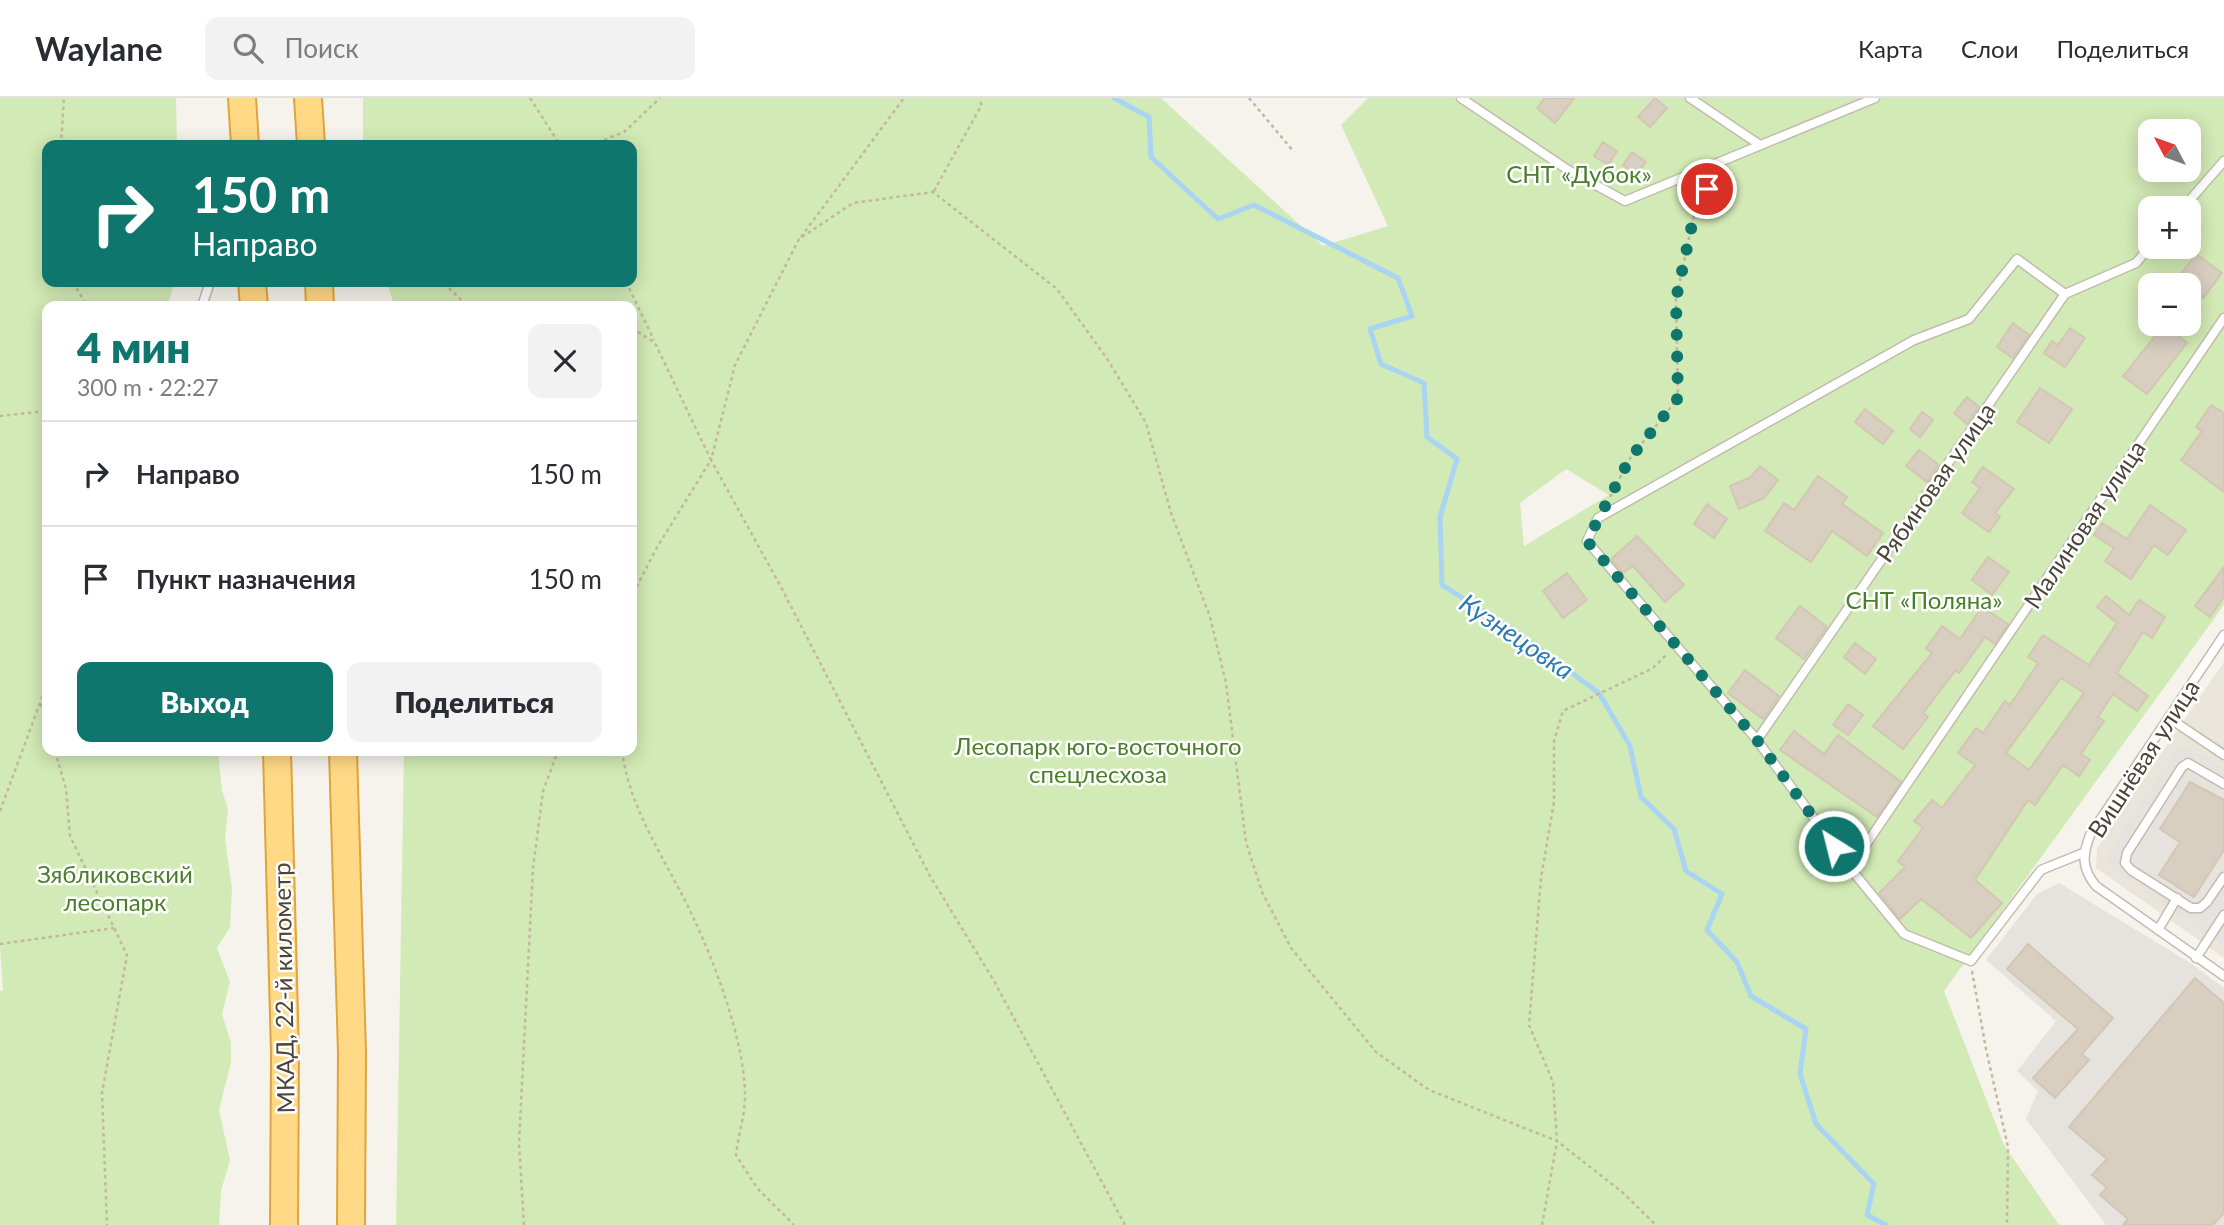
<!DOCTYPE html>
<html lang="ru">
<meta charset="utf-8">
<style>
:root{--surface:#fff;--page:#f2f2f3;--text:#2b2b33;--muted:#7c7c81;--line:#e1e1e2;--accent:#0f766e}
body{margin:0;font-family:Lato,sans-serif;background:var(--page);color:var(--text);height:100vh;display:flex;flex-direction:column;font-size:26px;white-space:nowrap}
*{box-sizing:border-box;margin:0}
p{font-size:23px;color:var(--muted)}
.icon{flex:none;width:38px;height:38px;fill:none;stroke:currentColor;stroke-width:2;stroke-linecap:round;stroke-linejoin:round}
.map{position:relative;flex:1;overflow:hidden}
.side{position:absolute;left:42px;top:203px;width:595px;height:455px;display:flex;flex-direction:column;background:var(--surface);border-radius:14px;box-shadow:0 4px 18px #0003}
.side>*{flex:none}
.top-card{position:absolute;left:42px;top:42px;width:595px;height:147px;border-radius:14px;box-shadow:0 4px 18px #0003;background:#0f766e;color:#fff;overflow:hidden}
.needle{width:46px;rotate:311deg}
.buttons{position:absolute;left:2138px;top:21px;display:grid;gap:14px}
.buttons a{display:grid;place-items:center;width:63px;height:63px;border-radius:14px;background:var(--surface);box-shadow:0 4px 18px #0003;font-size:35px}
.pin{position:absolute;display:grid;place-items:center;width:60px;height:60px;color:#fff;margin:-30px;border:4px solid #fff;border-radius:50%;box-shadow:0 2px 7px #0007}
.me{position:absolute;width:77px;margin:-38px;rotate:324deg;stroke-linejoin:round;filter:drop-shadow(0 0 5px #0008)}
.turn{display:flex;align-items:center;gap:24px;height:147px;padding:0 35px;font-size:32px}
.turn .icon{width:91px;height:91px;stroke-width:2.5}
.turn b{display:block;font-size:49px;line-height:60px}
.round{display:grid;place-items:center;flex:none;width:74px;height:74px;border-radius:14px;background:var(--page)}
.overview{display:flex;align-items:center;justify-content:space-between;height:119px;padding:0 35px}
h1{font-size:42px;font-weight:800;line-height:52px;color:var(--accent)}
.action{display:flex;gap:14px;margin-top:auto;padding:14px 35px}
.action a{flex:1;height:80px;border-radius:14px;background:var(--accent);color:#fff;font-size:28px;font-weight:800;line-height:80px;text-align:center}
.action a+a{background:var(--page);color:var(--text)}
ul{padding:0;list-style:none}
li{display:flex;align-items:center;gap:21px;height:105px;padding:0 35px;border-top:2px solid var(--line)}
li div{flex:1}
li b{display:block;font-size:26px}
li em{font-style:normal}
header{display:flex;align-items:center;gap:42px;box-sizing:border-box;height:98px;padding:0 35px;background:var(--surface);border-bottom:2px solid var(--line)}
header strong{font-size:33px}
nav{display:flex;gap:38px;margin-inline-start:auto;font-size:24px}
.search{width:490px;height:63px;background:var(--page);display:flex;align-items:center;gap:18px;box-sizing:border-box;padding:0 24px;border-radius:14px;color:var(--muted);font-size:26px}
.map>svg:first-child{display:block}
.residential{fill:#eae5da}
.industrial{fill:#e6e2dd}
.green{fill:#d2eab5;fill-rule:evenodd}
.lines{fill:none;stroke-linecap:round;stroke-linejoin:round}
.stream{stroke:#a9d4f2;stroke-width:5}
.building{fill:#d8cfc1;stroke:#d3c7b4;stroke-width:2;fill-rule:evenodd}
.service-casing{stroke:#c2bbae;stroke-width:11}
.trunk-casing{stroke:#e0a43c;stroke-width:30}
.path{stroke:#c4b79f;stroke-width:2.5;stroke-dasharray:3.5 3.5;stroke-linecap:butt}
.service{stroke:#fff;stroke-width:8}
.trunk{stroke:#ffd985;stroke-width:26}
.route{stroke:#0f766e;stroke-width:12;stroke-dasharray:0 21.6}
.labels{text-anchor:middle;dominant-baseline:central;stroke-width:5;stroke-linejoin:round;paint-order:stroke}
.park-label{font-size:24px;fill:#4a7f2a;stroke:#fff}
.street-label{font-size:24px;fill:#4b4439;stroke:#fff}
.water-label{font-size:26px;font-style:italic;fill:#2e7ab2;stroke:#fff}
</style>
<header>
<strong>Waylane</strong>
<div class="search"><svg class="icon" aria-label="search" viewBox="0 0 24 24"><circle cx="10" cy="10" r="6"/><path d="M15 15l6 6"/></svg>Поиск</div>
<nav><a>Карта</a><a>Слои</a><a>Поделиться</a></nav>
</header>
<div class="map">
<svg width="2224" height="1127" viewBox="0 0 2224 1127">
<rect width="100%" height="100%" fill="#f6f3ec"/>
<path class="residential" d="M2224 564V670L2189 648 2111 771 2224 849V860L2096 770 2097 750Z"/>
<path class="industrial" d="M2189 648 2224 670V849L2111 771 2108 756 2177 649Z
M2059 785 2192 866 2224 890V1127H2106L2026 1021 2038 993 2017 973 2056 923 1986 862 2037 796Z"/>
<path class="green" d="M0 0H176L177 47H47V184H174L168 208H47V653H218L222 693 228 711 225 741 232 791 230 829 217 850 230 884 222 916 231 945V964L219 1012 230 1062 221 1093 219 1127H0V893L3 892 0 849Z
M363 0H1161L1323 148 1388 128 1341 27 1368 0H2224V507L1944 893 2004 1047 2059 1127H396L404 653H632V208H394L387 184H632V47H363ZM2151 33H2189V72H2151ZM2151 110H2189V149H2151ZM2151 187H2189V226H2151ZM1566 371 1609 397 1524 448 1520 405Z"/>
<g class="lines">
<path class="stream" d="M1114 0 1149 19 1151 59 1218 121 1254 107 1398 180 1412 218 1370 231 1381 266 1424 285 1427 339 1457 361 1440 419 1442 487 1515 533 1599 595 1630 648 1641 699 1674 731 1686 773 1722 796 1707 832 1737 864 1751 898 1806 931 1800 976 1816 1026 1874 1086 1867 1117 1886 1127"/>
</g>
<path class="building" d="M1545 0H1574L1555 25 1537 10Z
M1655 0 1667 10 1650 29 1638 19Z
M1603 44 1617 53 1608 67 1594 58Z
M1632 54 1646 64 1636 77 1623 67Z
M2196 156 2222 175 2203 200 2177 181Z
M2013 225 2029 237 2013 260 1997 249Z
M2164 227 2187 245 2147 296 2123 278Z
M2070 230 2085 240 2065 269 2044 255 2052 243 2058 247Z
M2040 290 2072 311 2049 345 2017 324Z
M1967 299 1979 309 1967 326 1954 315Z
M2211 307 2224 315V394L2181 362 2202 333 2196 329Z
M1865 311 1893 333 1883 346 1855 324Z
M1922 314 1933 322 1920 339 1910 331Z
M1919 352 1939 367 1927 384 1906 368Z
M1760 368 1778 382 1764 400 1739 411 1730 388 1751 379Z
M1983 369 2014 391 1995 415 2000 419 1989 434 1962 415 1980 390 1972 384Z
M1818 378 1847 399 1842 406 1883 435 1867 458 1832 433 1811 464 1765 433 1784 405 1794 412Z
M1707 406 1727 421 1714 440 1694 426Z
M2150 407 2186 432 2168 457 2154 447 2131 481 2105 463 2114 450 2094 437 2102 425 2127 441Z
M1637 438 1684 487 1665 504 1633 468 1623 475 1611 461Z
M1988 459 2009 474 1992 497 1972 482Z
M2224 469V499L2210 519 2195 508Z
M1567 475 1587 502 1563 520 1543 493Z
M2106 498 2129 517 2139 502 2165 519 2152 540 2143 534 2117 575 2148 598 2137 613 2113 596 2098 619 2104 623 2081 656 2090 662 2079 678 2063 667 2035 707 2028 702 1975 782 2002 805 1971 840 1921 801 1900 821 1879 795 1905 769 1898 763 1923 730 1914 723 1932 702 1942 710 1975 667 1958 655 1976 630 1983 635 2005 603 2010 607 2038 565 2028 559 2043 537 2089 567 2117 525 2097 509ZM2061 580 2084 595 2029 672 2006 655Z
M1800 508 1827 529 1804 561 1776 540Z
M1982 509 2008 526 1995 546 1985 539 1959 575 1956 572 1923 615 1928 619 1903 651 1873 628 1932 555 1926 550 1942 528 1960 541Z
M1855 545 1876 561 1865 576 1844 559Z
M1745 572 1779 598 1763 621 1728 595Z
M1848 606 1863 617 1848 637 1833 627Z
M1794 633 1824 656 1838 637 1901 684 1877 719 1780 652Z
M2190 684 2224 702V752L2194 799 2159 777 2180 744 2160 731Z
M2028 846 2113 920 2082 956 2089 962 2055 1000 2033 980 2078 931 2007 871Z
M2195 880 2224 905V1115L2213 1127H2123L2128 1121 2100 1097 2107 1090 2092 1077 2107 1061 2069 1029Z"/>
<g class="lines">
<defs>
<path id="service" d="M1461 0 1568 72 1625 103 1875 0
M1690 0 1760 47
M2183 110 2224 63
M202 208 210 184
M2224 537 2090 737C2082 758 2082 771 2096 788L2224 878
M2169 620 2224 657
M1757 642 2065 196
M2224 686 2188 665 2182 669 2127 755 2125 765 2131 772 2191 810H2200L2207 804 2224 779
M2083 755 2041 772 1971 863 1904 836 1850 770 1757 642 1587 443 1598 420 1914 242 1969 221 2017 161 2065 196 2136 165 2151 147
M1850 770 2224 220
M2158 832 2177 800
M2196 860 2224 817"/>
<path id="trunk" d="M242 0 245 47
M308 0 311 47
M252 184 254 208
M319 184 320 208
M277 653 285 956 284 1127
M343 653 352 955 351 1127"/>
</defs>
<use href="#service" class="service-casing"/>
<use href="#trunk" class="trunk-casing"/>
<path class="path" d="M530 0 560 47
M1249 0 1294 54
M61 47 64 0
M591 47 624 34 660 0
M934 93 981 8V0
M801 139 904 0
M73 184 87 208
M448 184 447 188 467 208
M626 184 654 242
M632 230 655 245 711 362 656 451 632 498
M0 318 47 313
M1610 399 1629 362 1678 300 1676 201 1696 108 1713 81
M41 606 47 627
M55 653 66 691 70 738 127 857 102 995 107 1127
M622 653C630 714 668 765 693 819 716 868 745 945 745 998 745 1017 738 1038 736 1057L757 1090 794 1127
M0 713 47 586
M0 846 114 830
M1972 873 1986 951 2008 1049 2007 1127
M524 1127 519 1045 533 770 543 693 558 653
M1125 1127 994 883 930 778 782 491 711 362 735 267 799 141 853 105 933 94 1057 191 1108 262 1146 325 1171 415 1210 519 1226 585 1246 744 1262 794 1291 850 1376 954 1429 992 1557 1043 1622 1094 1656 1127
M1542 1127 1557 1043 1553 984 1529 927 1541 780 1554 704V643L1563 613 1653 570 1668 555"/>
<use href="#service" class="service"/>
<use href="#trunk" class="trunk"/>
</g>
<g class="lines">
<path class="route" d="M1707 91 1696 108 1676 201 1678 300 1629 362 1587 443 1757 642 1834 748"/>
</g>
<g class="labels">
<g class="park-label">
<text x="1579" y="75">СНТ «Дубок»</text>
<text x="1924" y="501">СНТ «Поляна»</text>
<text x="1098" y="647">Лесопарк юго-восточного<tspan x="1098" dy="28">спецлесхоза</tspan></text>
<text x="115" y="775">Зябликовский<tspan x="115" dy="28">лесопарк</tspan></text>
</g>
<g class="street-label">
<text transform="translate(1935 384) rotate(-55)">Рябиновая улица</text>
<text transform="translate(2084 426) rotate(-56)">Малиновая улица</text>
<text transform="translate(2143 660) rotate(-57)">Вишнёвая улица</text>
<text transform="translate(283 890) rotate(-91)">МКАД, 22-й километр</text>
</g>
<g class="water-label">
<text transform="translate(1517 538) rotate(34)">Кузнецовка</text>
</g>
</g>
</svg>
<div class="buttons">
<a><svg class="needle" viewBox="-14 -14 28 28"><path d="M0-13l5 13h-10z" fill="#e53935"/><path d="M0 13l5-13h-10z" fill="#7c7c81"/></svg></a>
<a>+</a>
<a>−</a>
</div>
<div class="pin" style="left:1707px;top:91px;background:#d93025"><svg class="icon" aria-label="arrive" viewBox="0 0 24 24"><path d="M6 21V4h12l-3 4 3 4H6"/></svg></div>
<svg class="me" style="left:1834px;top:748px" viewBox="-20 -20 40 40"><circle r="17" fill="#0f766e" stroke="#fff" stroke-width="3"/><path d="M0-11L8 9 0 5-8 9z" fill="#fff"/></svg>
<div class="top-card">
<div class="turn"><svg class="icon" aria-label="right" viewBox="0 0 24 24"><path d="M7 20v-9h11M14 6l5 5-5 5"/></svg><div><b>150 m</b>Направо</div></div>
</div>
<section class="side">
<div class="overview"><div><h1>4 мин</h1><p>300 m · 22:27</p></div><a class="round"><svg class="icon" aria-label="close" viewBox="0 0 24 24"><path d="M6 6l12 12M18 6L6 18"/></svg></a></div>
<ul>
<li><svg class="icon" aria-label="right" viewBox="0 0 24 24"><path d="M7 20v-9h11M14 6l5 5-5 5"/></svg><div><b>Направо</b></div><em>150 m</em></li>
<li><svg class="icon" aria-label="arrive" viewBox="0 0 24 24"><path d="M6 21V4h12l-3 4 3 4H6"/></svg><div><b>Пункт назначения</b></div><em>150 m</em></li>
</ul>
<div class="action"><a>Выход</a><a>Поделиться</a></div>
</section>
</div>
